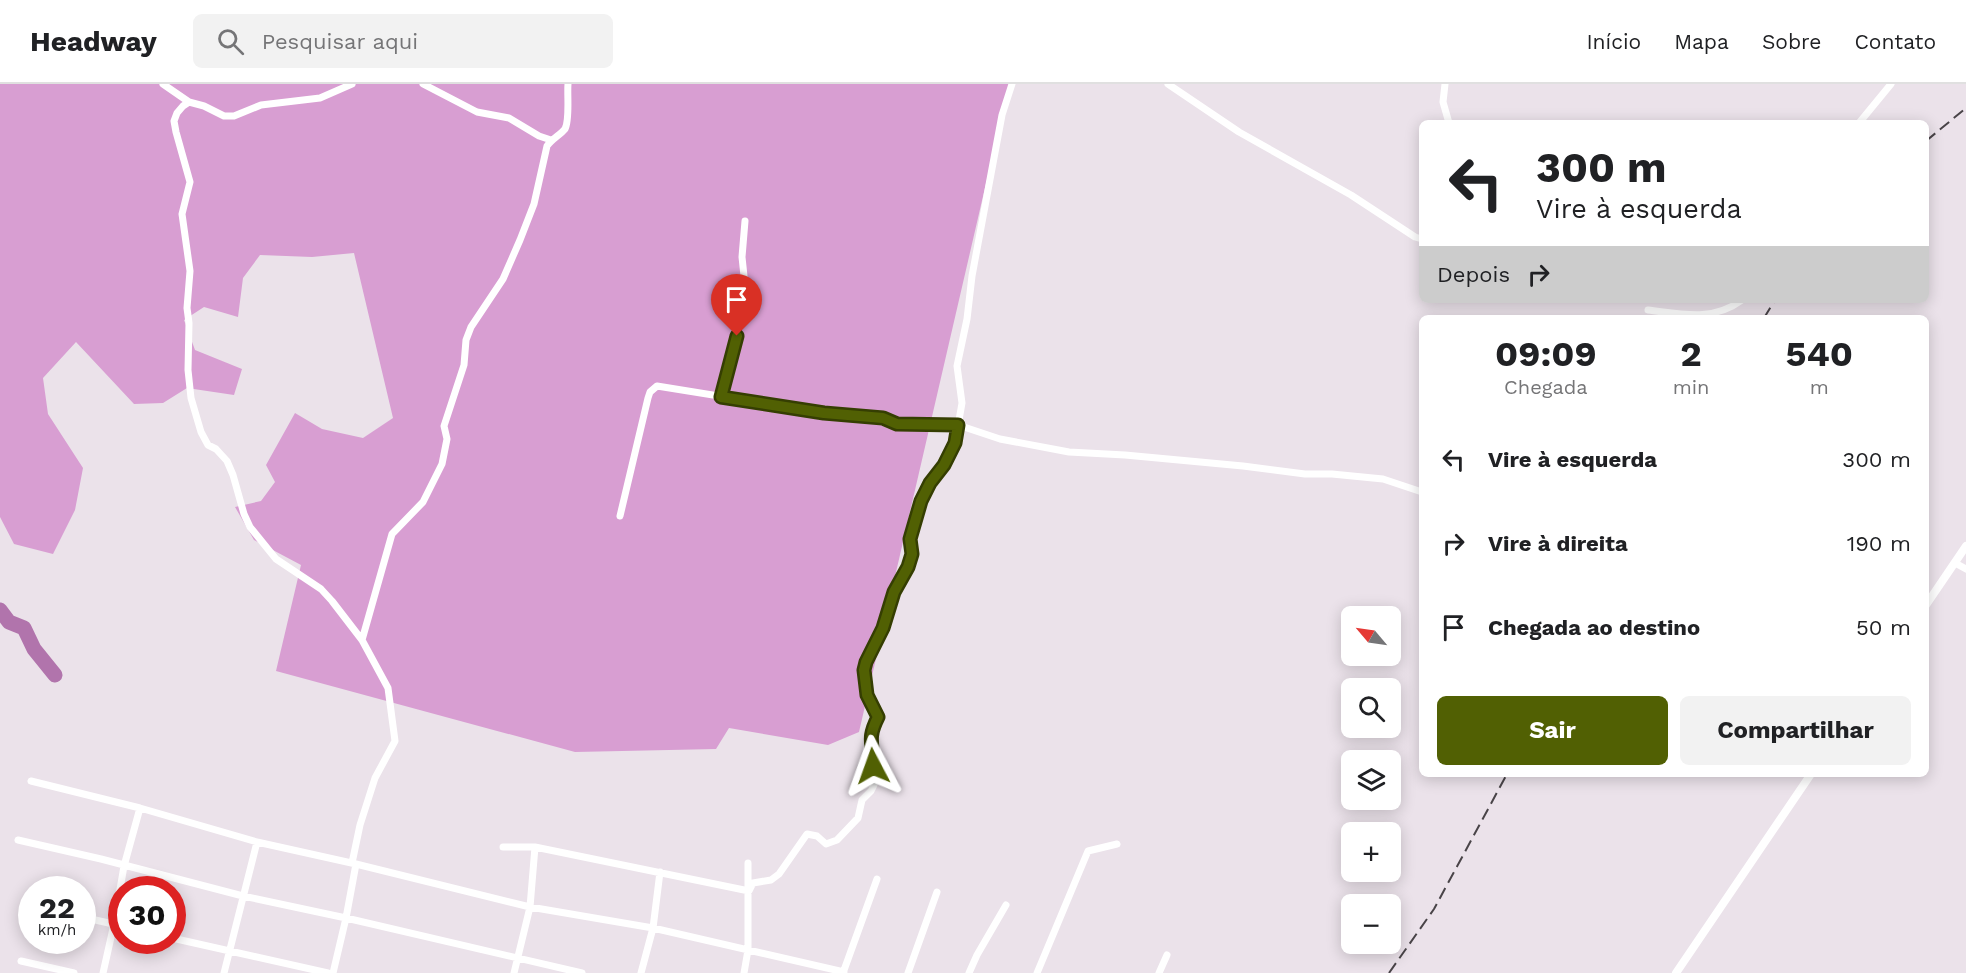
<!DOCTYPE html>
<html lang="pt">
<meta charset="utf-8">
<style>
:root{--surface:#fff;--page:#f2f2f2;--text:#202124;--muted:#757577;--line:#e0e0e0;--accent:#516003}
body{margin:0;font-family:"Work Sans",sans-serif;background:var(--page);color:var(--text);height:100vh;display:flex;flex-direction:column;font-size:22px;white-space:nowrap}
*{box-sizing:border-box;margin:0}
p{font-size:20px;color:var(--muted)}
.icon{flex:none;width:33px;height:33px;fill:none;stroke:currentColor;stroke-width:2;stroke-linecap:round;stroke-linejoin:round}
.map{position:relative;flex:1;overflow:hidden}
.drawer{position:absolute;left:1419px;top:231px;width:510px;height:462px;display:flex;flex-direction:column;background:var(--surface);border-radius:9px;box-shadow:0 3px 15px #0003}
.drawer>*{flex:none}
.guide{position:absolute;left:1419px;top:36px;width:510px;height:183px;border-radius:9px;box-shadow:0 3px 15px #0003;background:#fff;color:var(--text);overflow:hidden}
.needle{width:39px;rotate:299deg}
.tools{position:absolute;left:1341px;top:522px;display:grid;gap:12px}
.tools a{display:grid;place-items:center;width:60px;height:60px;border-radius:9px;background:var(--surface);box-shadow:0 3px 15px #0003;font-size:30px}
.speed{position:absolute;left:18px;top:792px;display:flex;gap:12px;font-size:30px;font-weight:700;text-align:center}
.speed>*{display:grid;place-content:center;width:78px;height:78px;border-radius:50%;background:var(--surface);box-shadow:0 3px 15px #0003;line-height:1}
.speed small{font-size:15px;font-weight:400}
.speed .limit{border:9px solid #d22;background:#fff;color:#111}
.pin{position:absolute;display:grid;place-items:center;width:51px;height:51px;color:#fff;margin:-62px -26px;border-radius:50% 50% 50% 0;rotate:-45deg;box-shadow:0 0 6px #0007}
.pin .icon{rotate:45deg}
.me{position:absolute;width:66px;margin:-33px;rotate:356deg;stroke-linejoin:round;filter:drop-shadow(0 0 4px #0008)}
.turn{display:flex;align-items:center;gap:21px;height:126px;padding:0 18px;font-size:27px}
.turn .icon{width:78px;height:78px;stroke-width:2.5}
.turn b{display:block;font-size:42px;line-height:51px}
.then{display:flex;align-items:center;height:57px;padding:0 18px;background:#0003;gap:12px;font-size:22px}
.eta{display:flex;justify-content:space-evenly;align-items:center;height:102px;text-align:center}
.eta b{font-size:36px;font-weight:700;line-height:42px}
.primary-button{display:flex;gap:12px;margin-top:auto;padding:12px 18px}
.primary-button a{flex:1;height:69px;border-radius:9px;background:var(--accent);color:#fff;font-size:24px;font-weight:700;line-height:69px;text-align:center}
.primary-button a+a{background:var(--page);color:var(--text)}
ul{padding:0;list-style:none}
li{display:flex;align-items:center;gap:18px;height:84px;padding:0 18px}
li div{flex:1}
li b{display:block;font-size:22px}
li em{font-style:normal}
header{display:flex;align-items:center;gap:36px;box-sizing:border-box;height:84px;padding:0 30px;background:var(--surface);border-bottom:2px solid var(--line)}
header strong{font-size:28px}
nav{display:flex;gap:33px;margin-inline-start:auto;font-size:21px}
.search{width:420px;height:54px;background:var(--page);display:flex;align-items:center;gap:15px;box-sizing:border-box;padding:0 21px;border-radius:9px;color:var(--muted);font-size:22px}
.map>svg:first-child{display:block}
.green{fill:#d89ed2}
.lines{fill:none;stroke-linecap:round;stroke-linejoin:round}
.river{stroke:#b174ac;stroke-width:15}
.minor{stroke:#fff;stroke-width:7}
.tertiary{stroke:#fff;stroke-width:8}
.rail{stroke:#494448;stroke-width:2;stroke-dasharray:12 6;stroke-linecap:butt}
.route-casing{stroke:#353e02;stroke-width:15}
.route{stroke:#516003;stroke-width:10}
</style>
<header>
<strong>Headway</strong>
<div class="search"><svg class="icon" aria-label="search" viewBox="0 0 24 24"><circle cx="10" cy="10" r="6"/><path d="M15 15l6 6"/></svg>Pesquisar aqui</div>
<nav><a>Início</a><a>Mapa</a><a>Sobre</a><a>Contato</a></nav>
</header>
<div class="map">
<svg width="1966" height="889" viewBox="0 0 1966 889">
<rect width="100%" height="100%" fill="#ebe2ea"/>
<path class="green" d="M0 0H1009L859 648 828 661 729 644 716 665 575 668 276 587 301 481 254 456 235 423 261 417 275 398 266 381 295 329 322 345 363 354 393 334 354 169 312 173 260 171 243 194 238 233 204 223 184 236 195 266 242 285 234 311 187 304 163 319 134 320 76 258 43 294 48 330 83 384 75 426 53 470 14 460 0 433Z"/>
<g class="lines">
<path class="river" d="M0 526 9 538 24 544 34 565 55 591"/>
<path class="minor" d="M163 0 189 18 204 22 224 32H234L261 21 320 14 352 0
M423 0 477 28 509 34 539 52 551 56
M1168 0 1239 48 1351 111 1415 153 1422 155
M1445 0 1443 18 1449 39
M189 18 183 22 177 29 174 37 176 48 190 98 182 130 190 187 187 224 189 239 188 286 191 314 201 348 208 361 216 365 227 377 233 391 244 430 250 443 276 475 321 505 332 517 362 556 388 604 395 657 375 694 360 741 352 779
M1859 39 1891 0
M1648 226C1682 230 1712 238 1742 216
M721 313 746 211 742 173 745 137
M620 432 648 314 650 308 657 302 824 329 883 334 897 340 958 341 1000 355 1069 368 1125 371 1243 382 1305 390H1332L1383 395 1422 408
M1955 479 1966 485
M362 556 392 450 423 418 442 380 447 355 444 342 464 281 466 256 471 243 503 195 520 156 534 120 547 62C552 55 560 51 565 45 570 36 567 11 568 0
M31 697 140 724 257 758 356 780 530 823 653 844 844 888
M18 756 101 775 243 812 346 834 582 889
M503 763H535L749 807 753 799 771 796 779 790 807 750 817 752 826 760 837 756 858 734 862 716 871 707 874 701V669L870 657 872 645 878 633 867 611 864 586 866 577 883 544 894 509 908 483 912 470 910 455 921 417 930 399 944 381 955 359 962 319 957 282 967 235 972 192 1002 31 1012 0
M82 833 122 842
M172 854 328 889
M21 877 74 889
M103 889 114 840 124 782 140 724
M224 889 257 758
M333 889 346 834 356 780
M514 889 530 823 535 763
M641 889 653 844 660 788
M744 889 748 866V779
M843 889 877 795
M908 889 937 808
M969 889 977 871 1006 821
M1037 889 1088 767 1117 760
M1159 889 1167 871"/>
<path class="tertiary" d="M1926 521 1966 462
M1676 889 1811 690"/>
<path class="rail" d="M1926 57 1966 24
M1764 234 1775 216
M1389 889 1434 825 1507 690"/>
</g>
<g class="lines">
<defs>
<path id="route" d="M737 252 721 313 824 329 883 334 897 340 958 341 955 359 944 381 930 399 921 417 910 455 912 470 908 483 894 508 883 544 866 578 864 586 867 611 878 633C866 657 874 659 873 682"/>
</defs>
<use href="#route" class="route-casing"/>
<use href="#route" class="route"/>
</g>
</svg>
<div class="tools">
<a><svg class="needle" viewBox="-14 -14 28 28"><path d="M0-13l5 13h-10z" fill="#e53935"/><path d="M0 13l5-13h-10z" fill="#757577"/></svg></a>
<a><svg class="icon" aria-label="search" viewBox="0 0 24 24"><circle cx="10" cy="10" r="6"/><path d="M15 15l6 6"/></svg></a>
<a><svg class="icon" aria-label="layers" viewBox="0 0 24 24"><path d="M12 4l9 5-9 5-9-5zM3 14l9 5 9-5"/></svg></a>
<a>+</a>
<a>−</a>
</div>
<div class="speed"><div>22<small>km/h</small></div><div class="limit">30</div></div>
<div class="pin" style="left:737px;top:252px;background:#d93025"><svg class="icon" aria-label="arrive" viewBox="0 0 24 24"><path d="M6 21V4h12l-3 4 3 4H6"/></svg></div>
<svg class="me" style="left:873px;top:682px" viewBox="-20 -20 40 40"><path d="M0-17L14 15 0 8-14 15z" fill="#516003" stroke="#fff" stroke-width="4"/></svg>
<div class="guide">
<div class="turn"><svg class="icon" aria-label="left" viewBox="0 0 24 24"><path d="M17 20v-9H6M10 6l-5 5 5 5"/></svg><div><b>300 m</b>Vire à esquerda</div></div>
<div class="then">Depois<svg class="icon" aria-label="right" viewBox="0 0 24 24"><path d="M7 20v-9h11M14 6l5 5-5 5"/></svg></div>
</div>
<section class="drawer">
<div class="eta">
<div><b>09:09</b><p>Chegada</p></div>
<div><b>2</b><p>min</p></div>
<div><b>540</b><p>m</p></div>
</div>
<ul>
<li><svg class="icon" aria-label="left" viewBox="0 0 24 24"><path d="M17 20v-9H6M10 6l-5 5 5 5"/></svg><div><b>Vire à esquerda</b></div><em>300 m</em></li>
<li><svg class="icon" aria-label="right" viewBox="0 0 24 24"><path d="M7 20v-9h11M14 6l5 5-5 5"/></svg><div><b>Vire à direita</b></div><em>190 m</em></li>
<li><svg class="icon" aria-label="arrive" viewBox="0 0 24 24"><path d="M6 21V4h12l-3 4 3 4H6"/></svg><div><b>Chegada ao destino</b></div><em>50 m</em></li>
</ul>
<div class="primary-button"><a>Sair</a><a>Compartilhar</a></div>
</section>
</div>
